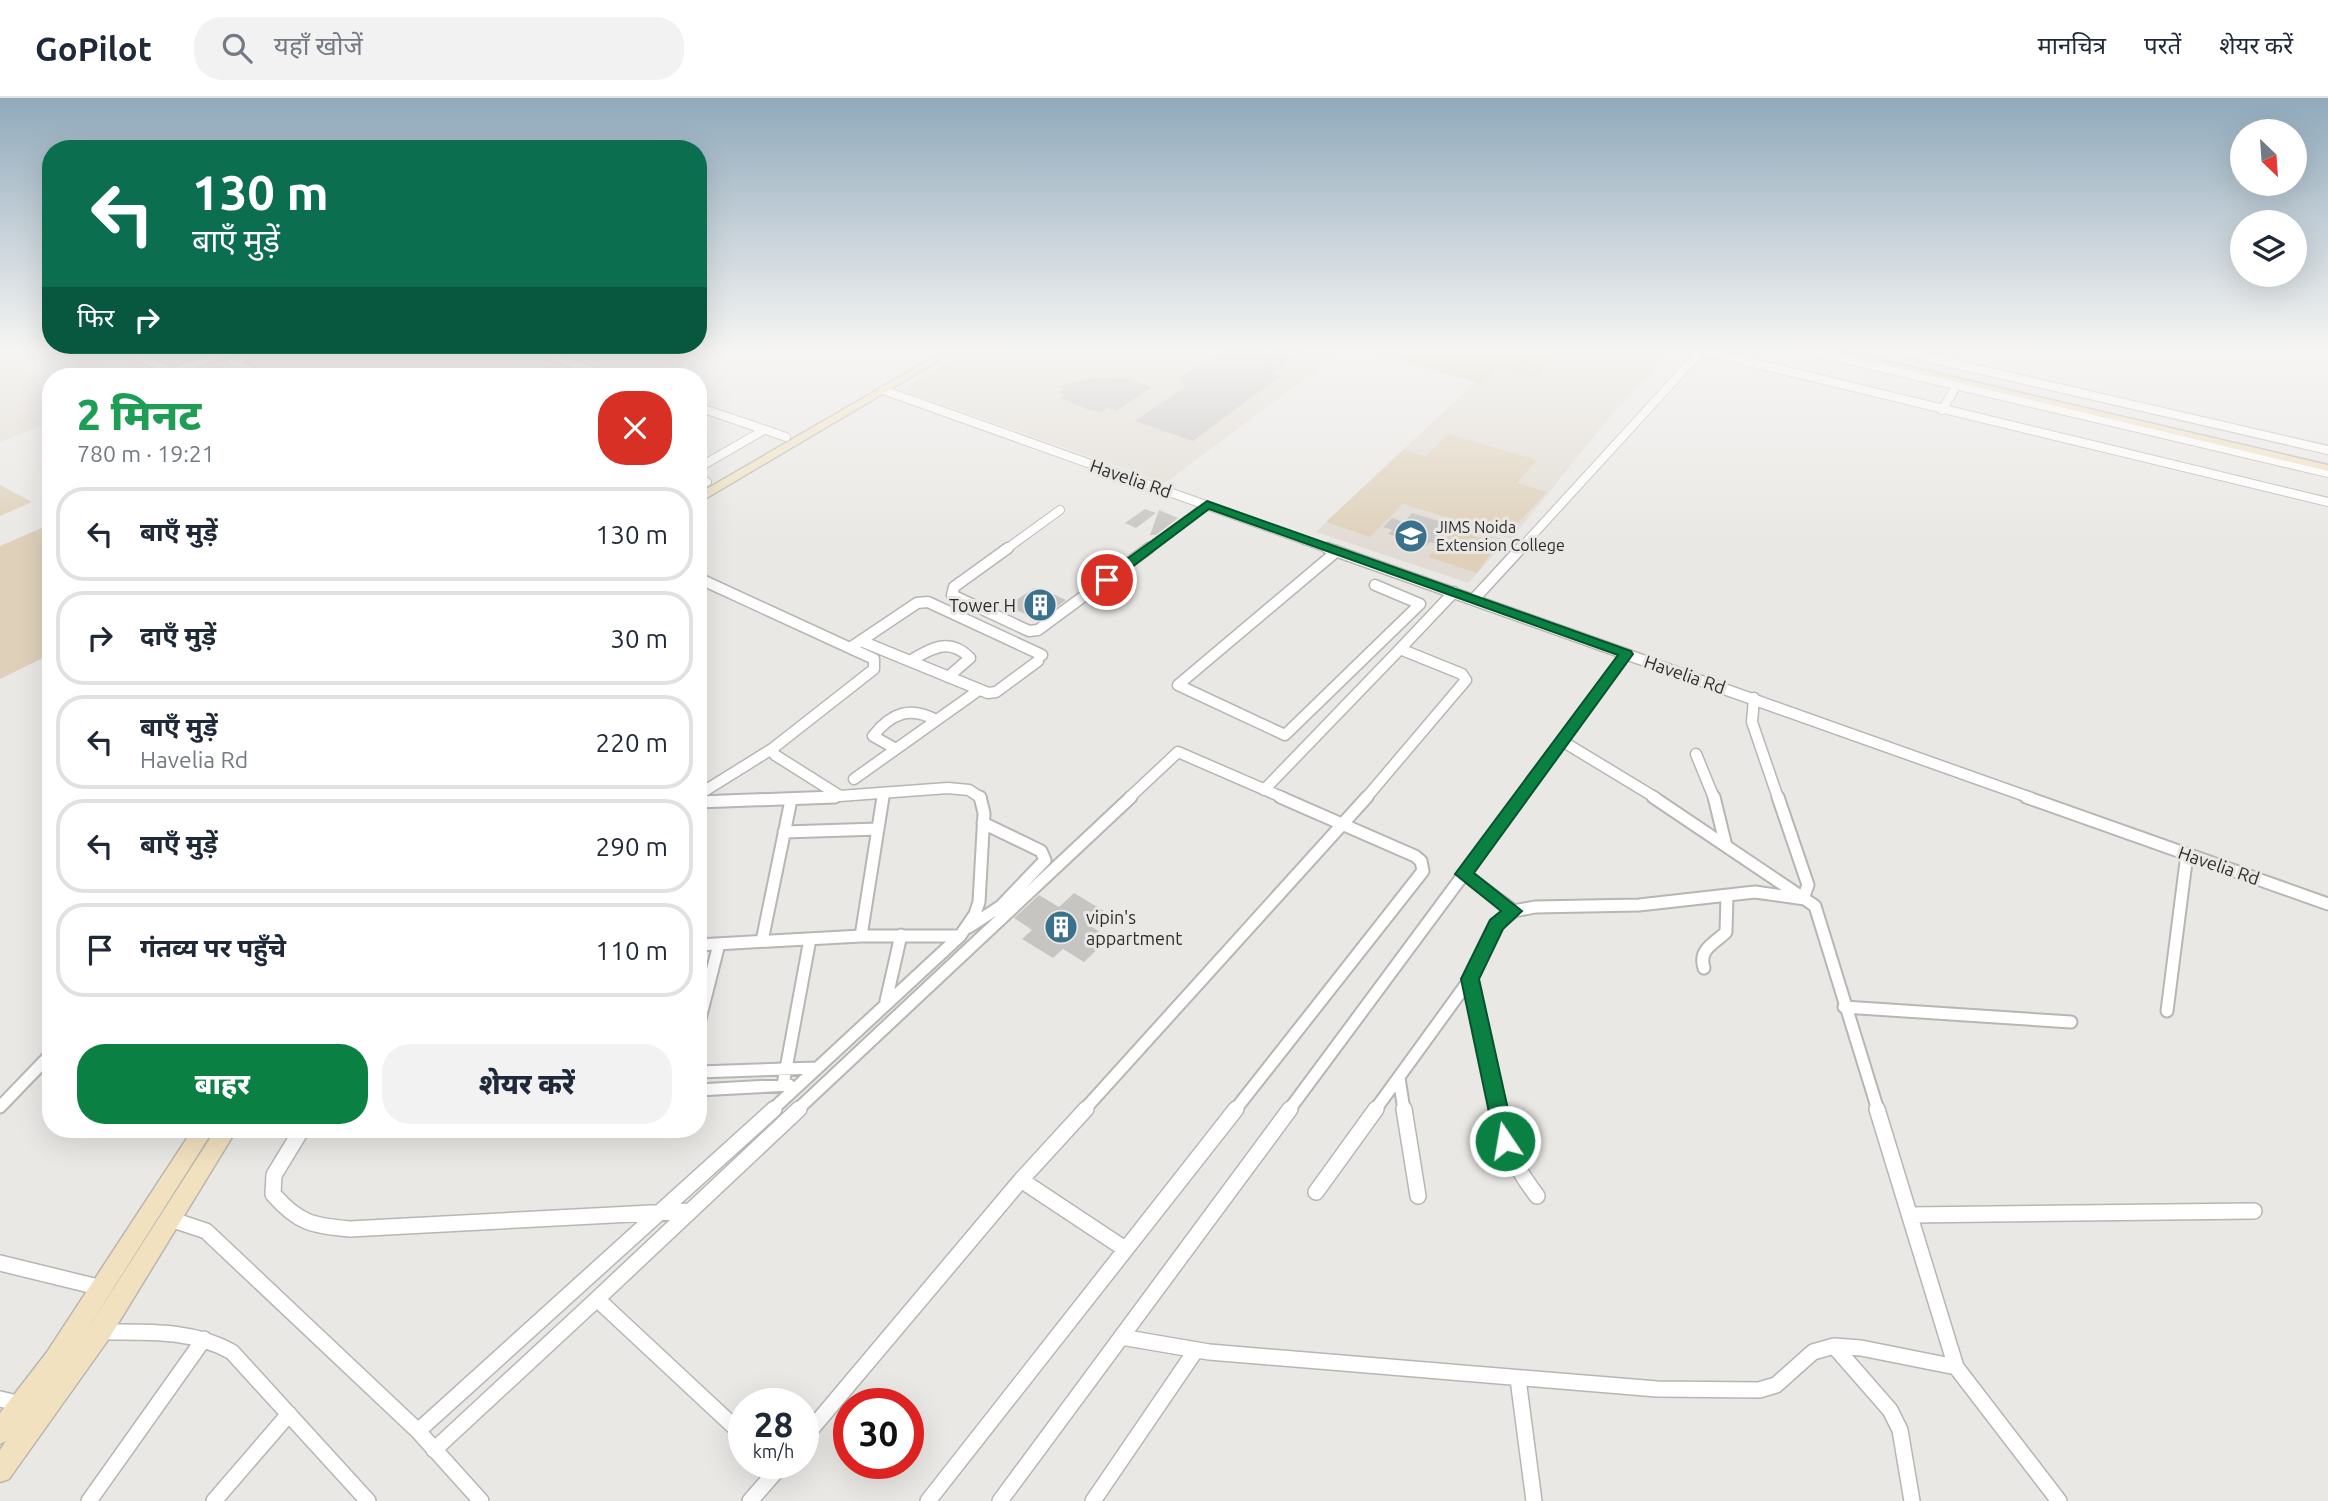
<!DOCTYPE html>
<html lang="hi">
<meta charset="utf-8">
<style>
:root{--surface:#fff;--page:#f2f2f3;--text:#1f2937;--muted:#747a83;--line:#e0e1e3;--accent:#0b8043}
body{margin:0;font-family:Ubuntu,"Noto Sans Devanagari",sans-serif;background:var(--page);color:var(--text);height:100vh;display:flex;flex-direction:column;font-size:26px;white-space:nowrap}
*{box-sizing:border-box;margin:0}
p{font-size:23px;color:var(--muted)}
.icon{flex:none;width:38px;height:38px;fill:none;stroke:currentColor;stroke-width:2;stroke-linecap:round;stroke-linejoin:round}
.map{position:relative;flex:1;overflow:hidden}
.side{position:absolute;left:42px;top:270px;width:665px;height:770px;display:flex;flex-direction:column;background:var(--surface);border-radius:28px;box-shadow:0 7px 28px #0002}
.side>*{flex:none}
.guide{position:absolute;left:42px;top:42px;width:665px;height:214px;border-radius:28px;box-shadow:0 7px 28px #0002;background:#0b6e4f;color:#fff;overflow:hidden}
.needle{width:46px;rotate:155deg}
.tools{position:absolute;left:2230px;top:21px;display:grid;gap:14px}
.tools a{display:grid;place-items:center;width:77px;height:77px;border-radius:50%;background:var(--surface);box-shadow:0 7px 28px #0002;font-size:35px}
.speed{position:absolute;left:728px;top:1290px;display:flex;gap:14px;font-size:35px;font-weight:700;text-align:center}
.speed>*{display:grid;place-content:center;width:91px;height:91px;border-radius:50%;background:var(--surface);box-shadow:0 7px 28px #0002;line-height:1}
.speed small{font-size:18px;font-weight:400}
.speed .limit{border:10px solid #d22;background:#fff;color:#111}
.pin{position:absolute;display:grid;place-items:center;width:60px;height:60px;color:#fff;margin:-30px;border:4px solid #fff;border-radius:50%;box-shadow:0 2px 7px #0007}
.me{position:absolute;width:77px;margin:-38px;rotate:348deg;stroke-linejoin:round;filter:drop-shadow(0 0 5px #0008)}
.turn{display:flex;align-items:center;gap:24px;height:147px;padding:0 35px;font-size:32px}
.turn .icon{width:91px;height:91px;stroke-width:2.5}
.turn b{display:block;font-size:49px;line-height:60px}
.then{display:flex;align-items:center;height:66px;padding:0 35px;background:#0003;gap:14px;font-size:26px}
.round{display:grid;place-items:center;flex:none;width:74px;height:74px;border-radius:28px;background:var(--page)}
.head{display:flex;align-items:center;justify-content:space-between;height:119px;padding:0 35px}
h1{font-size:42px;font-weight:800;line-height:52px;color:#1e9e55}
.action{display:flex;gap:14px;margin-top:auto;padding:14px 35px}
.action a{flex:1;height:80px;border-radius:28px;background:var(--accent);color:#fff;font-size:28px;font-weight:800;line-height:80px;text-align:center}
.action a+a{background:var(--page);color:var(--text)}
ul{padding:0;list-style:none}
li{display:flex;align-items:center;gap:21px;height:94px;margin:0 14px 10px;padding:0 21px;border:4px solid var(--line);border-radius:28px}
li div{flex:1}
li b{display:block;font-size:26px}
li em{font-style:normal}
header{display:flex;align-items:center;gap:42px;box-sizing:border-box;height:98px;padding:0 35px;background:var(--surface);border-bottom:2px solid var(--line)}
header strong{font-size:33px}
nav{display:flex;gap:38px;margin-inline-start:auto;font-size:24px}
.search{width:490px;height:63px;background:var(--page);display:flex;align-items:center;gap:18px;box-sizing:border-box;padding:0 24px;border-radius:28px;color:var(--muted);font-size:26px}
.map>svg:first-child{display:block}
.built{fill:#e1dbd3}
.green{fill:#ded0b9}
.building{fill:#c7c5c2}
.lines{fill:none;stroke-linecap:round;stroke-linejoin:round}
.street-far3-casing{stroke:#b7b6b3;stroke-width:10}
.street-far2-casing{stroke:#b7b6b3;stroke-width:13}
.street-far1-casing{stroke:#b7b6b3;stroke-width:15}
.street-casing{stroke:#b7b6b3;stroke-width:18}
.secondary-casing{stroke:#b7b6b3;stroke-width:3}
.street-far3{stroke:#fff;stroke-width:8}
.street-far2{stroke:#fff;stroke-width:10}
.street-far1{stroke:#fff;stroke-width:11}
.street{stroke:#fff;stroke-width:15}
.secondary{fill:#f1e1bf;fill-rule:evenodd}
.route{fill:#0b8043;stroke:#07532c;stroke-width:2}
.labels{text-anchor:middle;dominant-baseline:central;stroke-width:6;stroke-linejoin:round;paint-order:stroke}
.far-poi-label{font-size:16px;fill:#2d2d2c;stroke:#eae8e5;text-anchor:start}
.street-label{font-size:18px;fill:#2d2d2c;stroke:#eae8e5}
.poi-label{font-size:18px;fill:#2d2d2c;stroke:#eae8e5;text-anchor:end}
</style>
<header>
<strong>GoPilot</strong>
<div class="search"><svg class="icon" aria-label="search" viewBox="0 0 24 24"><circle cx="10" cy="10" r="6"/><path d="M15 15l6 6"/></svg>यहाँ खोजें</div>
<nav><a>मानचित्र</a><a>परतें</a><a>शेयर करें</a></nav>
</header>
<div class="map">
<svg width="2328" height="1403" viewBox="0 0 2328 1403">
<rect width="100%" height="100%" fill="#eae8e5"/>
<path class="built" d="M0 253H63L122 278H51V324L0 344Z
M967 253H1342L1165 385 901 292Z
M1363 253H1670L1609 320 1511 441 1435 417 1507 442 1468 485 1316 434 1475 284Z"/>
<path class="green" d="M1366 253H1536L1542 258 1554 261 1535 279 1498 270 1480 285Z
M1448 336 1537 362 1517 385 1547 394 1507 437 1403 406 1370 439 1326 424 1404 351 1426 358Z
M0 387 32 404 0 418Z
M51 426V556L0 581V448Z
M1456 430 1490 445V456L1477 475 1428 459Z"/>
<path class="building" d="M1221 253H1305L1272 276 1280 278 1193 343 1135 323 1185 289 1179 280Z
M1095 279 1124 280 1152 289 1116 313 1108 310 1101 314 1089 312 1060 300 1066 297 1058 294 1065 290 1060 288Z
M1145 411 1156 415 1136 430 1125 425Z
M1159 412 1178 420 1156 437H1150Z
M1412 415 1442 424 1434 433 1445 437 1436 446 1430 444 1426 448 1388 436 1392 432 1383 429 1392 420 1404 424Z
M1034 490H1040L1066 502 1057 509 1053 507 1052 513 1039 522 1014 511 1012 505Z
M1074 795 1104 813 1089 827 1109 840 1084 864 1063 851 1053 860 1022 841 1032 832 1014 820 1039 797 1059 809Z"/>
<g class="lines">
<defs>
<path id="street-far3" d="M125 253 182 278
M260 253 232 264 264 278
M538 253 607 278
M1704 253 2328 404
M1811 253 2328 375
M1899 253 2328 352
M173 274 231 253
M883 292 1332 452
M698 309 786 339
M1942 312 1957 287
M698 370 764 332
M698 381 707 384
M1005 452 1060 412
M1147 452 1207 407
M1519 452 1701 253"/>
<path id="street-far2" d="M1008 450 954 489 952 497 1029 533 1038 532 1149 450
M1327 450 2031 700
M1337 453 1178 587 1285 637 1420 506 1375 487
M698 480 850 550 917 505 928 504 1042 557
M1474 501 1521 450
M861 543 988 595 996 594 1038 563
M910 563C931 550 950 539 970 560L948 579
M1754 600 1752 624 1778 700
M1562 643 1656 700
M896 651 873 638C891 615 910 608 936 622
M1696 656 1714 700
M854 681 979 592
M1264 692 1400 551
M698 697 772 651
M840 698 775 657 772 651 874 571V561L850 550
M812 700 948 690 969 692 981 700
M883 700 884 695
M1129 700 1178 654 1284 700
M1366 700 1466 582 1462 576 1400 551 1454 494
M1519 700 1626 556"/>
<path id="street-far1" d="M1653 699 1815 808 1878 1012
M1714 699 1726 748
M1778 699 1808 787 1804 798
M2026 699 2328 806
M698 704 835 699
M784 734 878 731
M1464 776 1514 813
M969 829 1001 808 1045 762 1041 753 983 725
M861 838 883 699
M762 843 791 702
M698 847 861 838H960
M1704 870C1698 851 1714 846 1726 834L1727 798
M1470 881 1498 1012
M886 903 901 837
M1844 909 2071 924
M2167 913 2187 756
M698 929 719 846
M698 974 816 970
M1399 980 1404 1012
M783 987 810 841
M698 992 789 987
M0 1009 51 956
M772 1012 960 838 975 816 979 804 984 715 980 699
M797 1012 1131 699
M1084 1012 1367 699
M1235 1012 1423 773 1421 763 1415 758 1280 699
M1289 1012 1521 699
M1375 1012 1470 881 1496 827 1514 813 1535 809 1639 807 1755 794 1805 801"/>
<path id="street" d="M1404 1011 1418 1098
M1498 1011C1506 1050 1513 1066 1537 1098
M1877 1011 1956 1269 2059 1403
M302 1031 274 1077 273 1096C298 1125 313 1128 350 1131L689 1113
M1021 1082 1125 1151
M1316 1094 1376 1011
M1910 1117 2254 1113
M170 1121 206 1133 418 1333 481 1403
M0 1165 102 1190
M100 1234C146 1234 191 1231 232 1254L368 1403
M1121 1239 1209 1254 1657 1291 1759 1292 1776 1287 1813 1254 1834 1248 1861 1250 1956 1269
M1834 1248 1890 1312 1900 1332 1912 1403
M1518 1281 1534 1403
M0 1301 21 1306
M418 1333 774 1011
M744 1338 597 1201 799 1011
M803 1341 1021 1082 1086 1011
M434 1352 597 1201
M89 1403 204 1241
M214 1403 289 1316
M750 1403 778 1371
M928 1403 1236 1011
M1000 1403 1290 1011
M1093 1403 1196 1252"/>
<path id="secondary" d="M944 253H955L698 405V396Z
M1826 253H1842L2328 367V373Z
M193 1031H214L85 1235 216 1031H237L108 1242 9 1381 0 1384V1352L6 1343 0 1346V1315L47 1254Z"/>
</defs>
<use href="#street-far3" class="street-far3-casing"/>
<use href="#street-far2" class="street-far2-casing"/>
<use href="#street-far1" class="street-far1-casing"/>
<use href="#street" class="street-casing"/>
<use href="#secondary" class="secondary-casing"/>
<use href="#street-far3" class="street-far3"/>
<use href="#street-far2" class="street-far2"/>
<use href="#street-far1" class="street-far1"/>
<use href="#street" class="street"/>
<use href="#secondary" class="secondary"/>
</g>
<linearGradient id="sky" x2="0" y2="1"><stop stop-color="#90a9bb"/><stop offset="0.56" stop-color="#f6f5f3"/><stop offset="1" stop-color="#f6f5f3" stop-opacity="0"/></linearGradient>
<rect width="2328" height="449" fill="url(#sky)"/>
<path class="route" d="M1207 403 1631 553 1633 556 1474 775 1522 813 1503 831 1479 881 1515 1043 1512 1050 1505 1052 1498 1050 1495 1043 1461 881 1490 822 1501 813 1455 776 1618 557 1209 411 1112 484H1102V479Z"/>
<defs>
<symbol id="school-disc" viewBox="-11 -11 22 22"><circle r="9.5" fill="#3a718c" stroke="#eae8e5"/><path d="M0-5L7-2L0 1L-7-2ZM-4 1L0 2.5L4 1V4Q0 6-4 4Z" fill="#fff"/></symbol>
<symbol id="building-disc" viewBox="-11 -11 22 22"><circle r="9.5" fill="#3a718c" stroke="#eae8e5"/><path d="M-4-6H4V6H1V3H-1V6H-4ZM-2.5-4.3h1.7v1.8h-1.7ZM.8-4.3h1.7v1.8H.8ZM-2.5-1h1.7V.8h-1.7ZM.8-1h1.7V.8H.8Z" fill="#fff"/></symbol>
</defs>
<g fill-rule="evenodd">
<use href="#school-disc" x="1392" y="419" width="38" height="38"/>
<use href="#building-disc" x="1021" y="488" width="38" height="38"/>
<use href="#building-disc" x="1042" y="810" width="38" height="38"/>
</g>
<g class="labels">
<g class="far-poi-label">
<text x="1436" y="429">JIMS Noida<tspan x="1436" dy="18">Extension College</tspan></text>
</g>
<g class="street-label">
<text transform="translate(1131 380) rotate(19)">Havelia Rd</text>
<text transform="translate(1685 576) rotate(19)">Havelia Rd</text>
<text transform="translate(2219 767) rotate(19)">Havelia Rd</text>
</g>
<g class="poi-label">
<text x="1016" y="507">Tower H</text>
<text x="1086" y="819" text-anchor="start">vipin's<tspan x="1086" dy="21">appartment</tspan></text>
</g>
</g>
</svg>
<div class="tools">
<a><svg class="needle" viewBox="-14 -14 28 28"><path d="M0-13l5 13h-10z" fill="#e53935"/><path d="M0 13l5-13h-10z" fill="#747a83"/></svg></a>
<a><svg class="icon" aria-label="layers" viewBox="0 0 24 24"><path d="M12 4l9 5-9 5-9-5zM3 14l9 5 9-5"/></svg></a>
</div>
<div class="speed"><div>28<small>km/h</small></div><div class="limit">30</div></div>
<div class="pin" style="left:1107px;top:482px;background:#d93025"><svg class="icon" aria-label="arrive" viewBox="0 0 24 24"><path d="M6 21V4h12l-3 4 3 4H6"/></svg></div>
<svg class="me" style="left:1505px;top:1043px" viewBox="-20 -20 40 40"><circle r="17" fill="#0b8043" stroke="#fff" stroke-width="3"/><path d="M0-11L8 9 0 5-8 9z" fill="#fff"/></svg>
<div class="guide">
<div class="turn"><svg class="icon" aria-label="left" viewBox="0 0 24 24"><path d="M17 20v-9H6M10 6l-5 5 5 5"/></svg><div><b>130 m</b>बाएँ मुड़ें</div></div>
<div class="then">फिर<svg class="icon" aria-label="right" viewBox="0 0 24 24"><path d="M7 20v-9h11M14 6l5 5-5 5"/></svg></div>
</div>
<section class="side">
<div class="head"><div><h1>2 मिनट</h1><p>780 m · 19:21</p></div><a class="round" style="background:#d93025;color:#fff"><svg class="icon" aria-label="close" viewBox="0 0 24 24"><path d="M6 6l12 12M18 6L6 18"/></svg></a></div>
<ul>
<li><svg class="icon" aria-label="left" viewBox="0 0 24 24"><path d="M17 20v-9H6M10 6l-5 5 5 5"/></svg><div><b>बाएँ मुड़ें</b></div><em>130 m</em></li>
<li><svg class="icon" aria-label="right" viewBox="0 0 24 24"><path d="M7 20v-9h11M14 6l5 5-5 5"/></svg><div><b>दाएँ मुड़ें</b></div><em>30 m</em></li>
<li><svg class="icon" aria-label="left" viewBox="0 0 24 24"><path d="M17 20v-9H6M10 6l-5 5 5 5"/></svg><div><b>बाएँ मुड़ें</b><p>Havelia Rd</p></div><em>220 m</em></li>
<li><svg class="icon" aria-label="left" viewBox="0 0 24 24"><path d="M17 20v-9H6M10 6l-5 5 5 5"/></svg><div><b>बाएँ मुड़ें</b></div><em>290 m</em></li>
<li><svg class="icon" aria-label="arrive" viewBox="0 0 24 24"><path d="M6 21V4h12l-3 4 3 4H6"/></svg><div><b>गंतव्य पर पहुँचे</b></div><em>110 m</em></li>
</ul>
<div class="action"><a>बाहर</a><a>शेयर करें</a></div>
</section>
</div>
